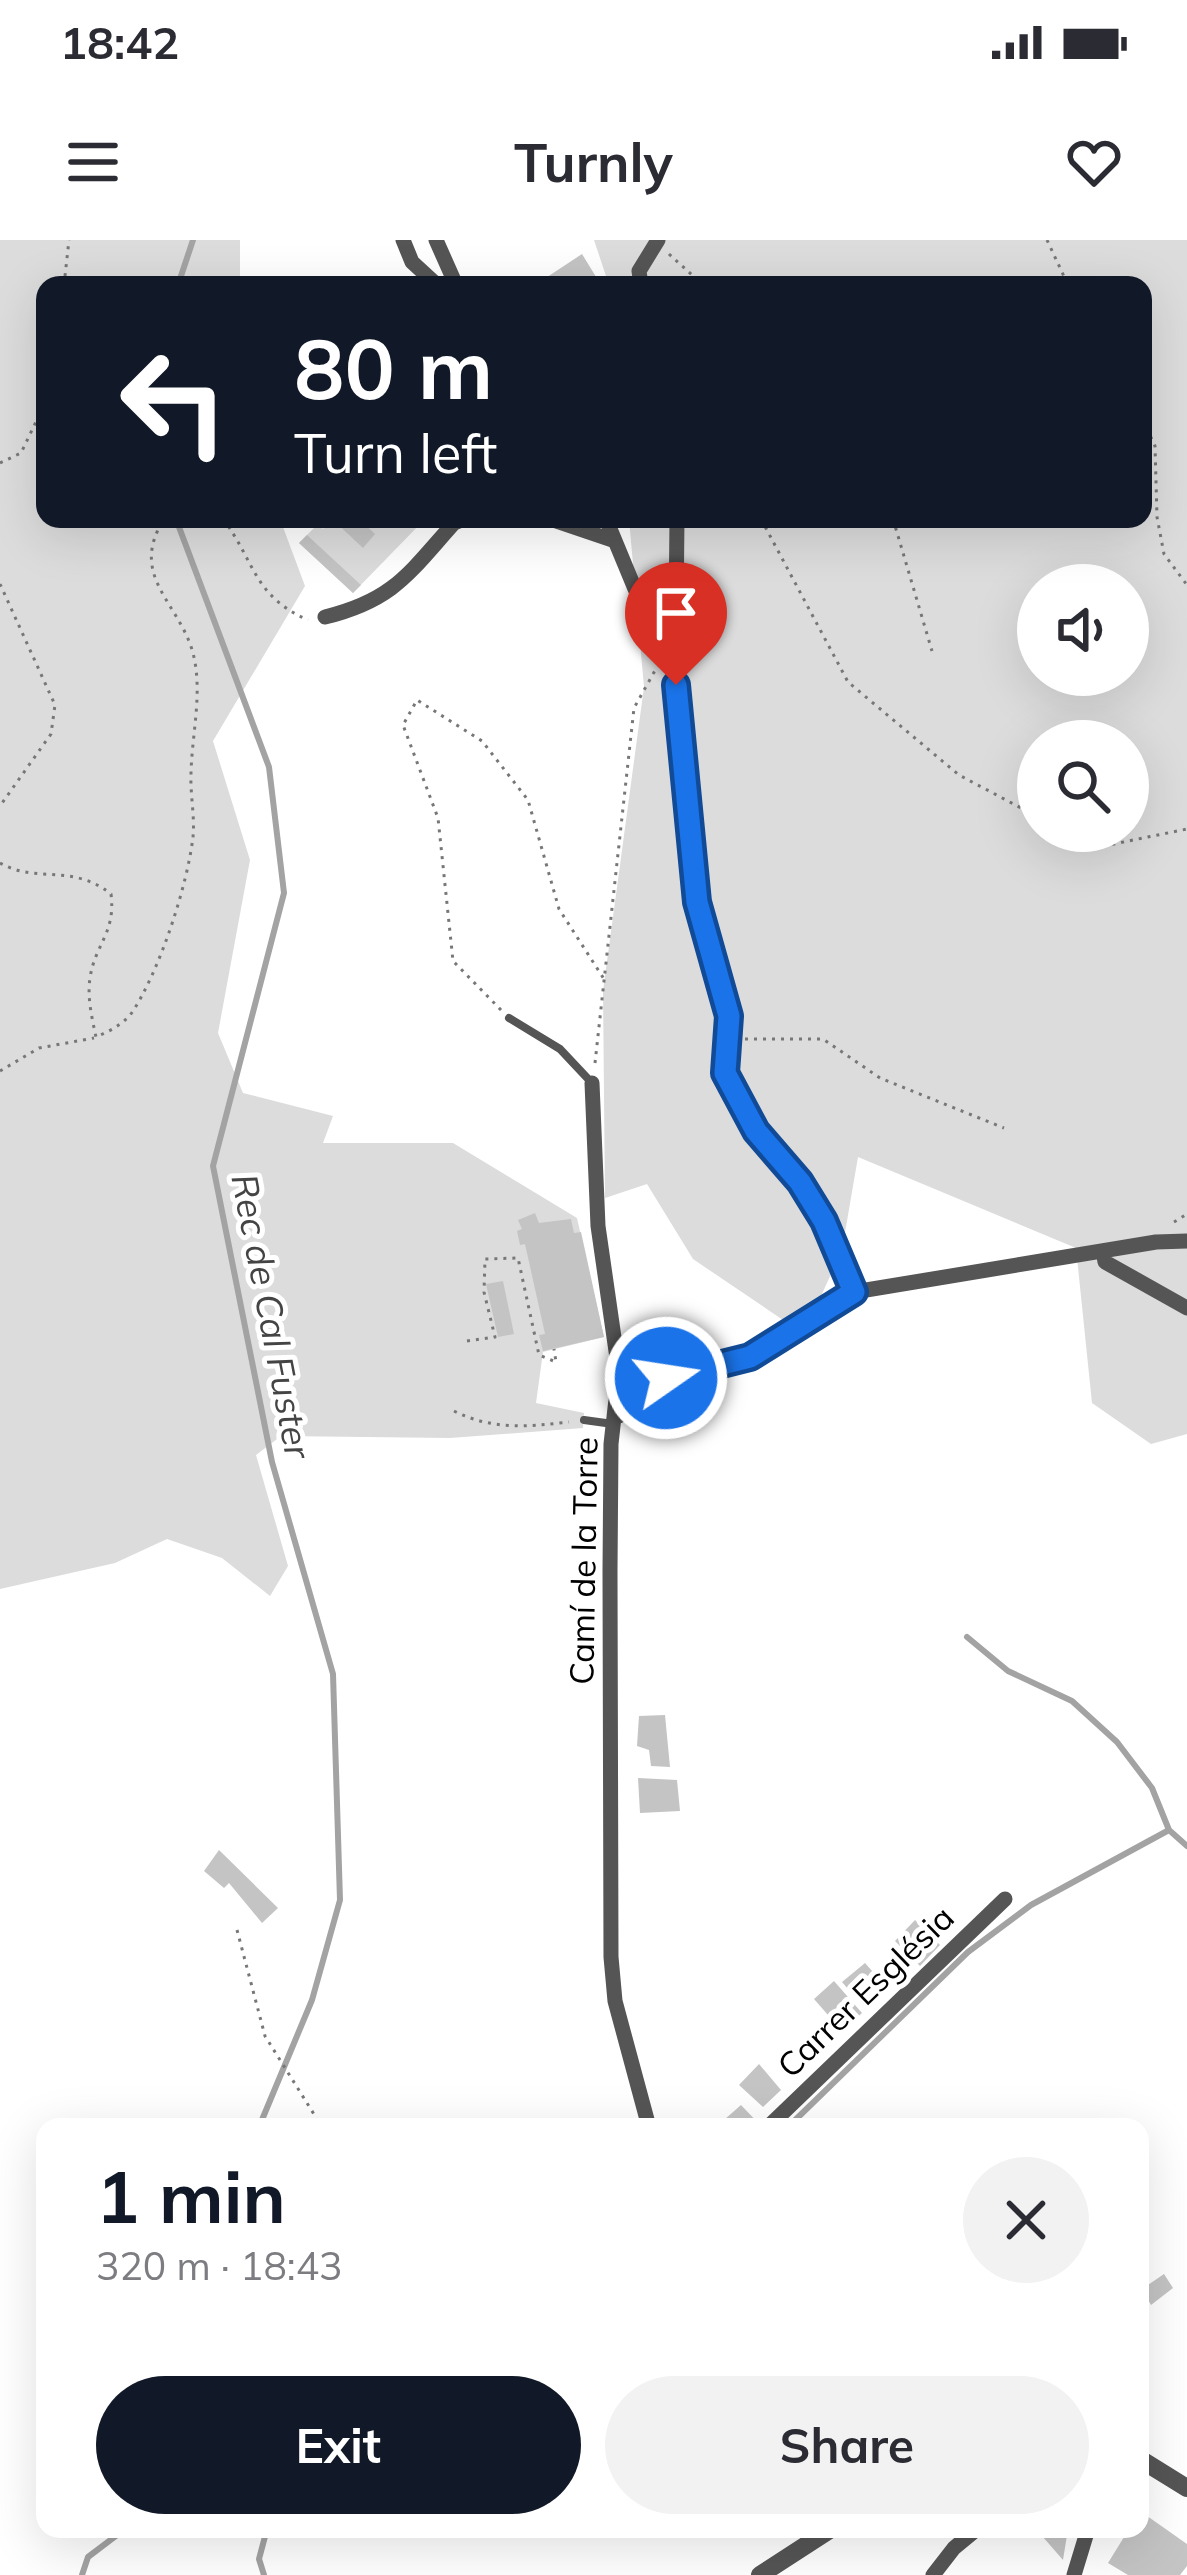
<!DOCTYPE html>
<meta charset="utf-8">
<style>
:root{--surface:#fff;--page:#f2f2f3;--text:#2b2b33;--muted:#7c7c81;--accent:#111827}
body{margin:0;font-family:Mulish,sans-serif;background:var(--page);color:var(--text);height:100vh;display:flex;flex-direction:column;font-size:45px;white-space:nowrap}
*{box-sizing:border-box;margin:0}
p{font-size:39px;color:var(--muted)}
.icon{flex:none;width:66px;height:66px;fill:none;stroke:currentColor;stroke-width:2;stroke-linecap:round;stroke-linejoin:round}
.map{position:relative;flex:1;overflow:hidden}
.panel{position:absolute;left:36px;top:1878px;width:1113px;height:420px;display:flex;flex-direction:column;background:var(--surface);border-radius:24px;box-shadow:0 12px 48px #0002}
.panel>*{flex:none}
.top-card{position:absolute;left:36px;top:36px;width:1116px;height:252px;border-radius:24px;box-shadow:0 12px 48px #0002;background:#111827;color:#fff;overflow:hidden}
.fabs{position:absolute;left:1017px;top:324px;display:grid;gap:24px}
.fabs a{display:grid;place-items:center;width:132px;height:132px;border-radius:50%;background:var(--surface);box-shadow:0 12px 48px #0002;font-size:60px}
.pin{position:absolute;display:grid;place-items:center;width:102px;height:102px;color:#fff;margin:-123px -51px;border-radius:50% 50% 50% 0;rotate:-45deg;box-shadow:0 0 12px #0007}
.pin .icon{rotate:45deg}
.me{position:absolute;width:132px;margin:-66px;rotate:77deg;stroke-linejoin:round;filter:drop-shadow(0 0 9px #0008)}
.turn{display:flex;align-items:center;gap:42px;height:252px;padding:0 60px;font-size:54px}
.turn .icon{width:156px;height:156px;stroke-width:2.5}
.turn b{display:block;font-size:84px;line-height:102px}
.round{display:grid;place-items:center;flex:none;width:126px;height:126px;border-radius:63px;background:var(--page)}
.overview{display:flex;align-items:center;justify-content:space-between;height:204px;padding:0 60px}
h1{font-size:72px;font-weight:700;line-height:90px;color:var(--accent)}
.cta{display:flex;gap:24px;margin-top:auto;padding:24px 60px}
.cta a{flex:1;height:138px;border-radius:72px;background:var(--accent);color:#fff;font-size:48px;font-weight:700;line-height:138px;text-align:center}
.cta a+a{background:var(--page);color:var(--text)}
.status{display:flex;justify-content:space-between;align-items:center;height:84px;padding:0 60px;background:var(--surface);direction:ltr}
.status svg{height:33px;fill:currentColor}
header{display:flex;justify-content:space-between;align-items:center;height:156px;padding:0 60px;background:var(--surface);font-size:54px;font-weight:700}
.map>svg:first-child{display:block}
.green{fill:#dcdcdc;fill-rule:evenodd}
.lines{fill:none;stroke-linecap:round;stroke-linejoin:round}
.stream{stroke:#a3a3a3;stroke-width:6}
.building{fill:#c4c4c4}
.path{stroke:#777;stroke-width:3;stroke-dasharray:3 6;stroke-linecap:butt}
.service{stroke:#555;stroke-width:8}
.minor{stroke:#555;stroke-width:15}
.tertiary{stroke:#555;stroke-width:18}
.route-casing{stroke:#114b97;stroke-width:30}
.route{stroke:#1a73e8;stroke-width:21}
.labels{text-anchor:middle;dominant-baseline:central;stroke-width:10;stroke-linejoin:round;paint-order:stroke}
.street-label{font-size:33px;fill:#000;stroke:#fff}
.water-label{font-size:36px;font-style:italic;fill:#444;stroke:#fff}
</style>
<div class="status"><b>18:42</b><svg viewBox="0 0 49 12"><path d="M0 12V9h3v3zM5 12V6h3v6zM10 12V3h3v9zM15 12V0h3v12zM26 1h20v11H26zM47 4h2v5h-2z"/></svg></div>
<header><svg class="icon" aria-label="menu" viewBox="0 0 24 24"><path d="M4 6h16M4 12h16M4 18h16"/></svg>Turnly<svg class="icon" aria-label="heart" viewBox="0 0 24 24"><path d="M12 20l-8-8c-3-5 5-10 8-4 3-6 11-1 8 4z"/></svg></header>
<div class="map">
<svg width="1187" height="2335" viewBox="0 0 1187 2335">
<rect width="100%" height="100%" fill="#fff"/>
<path class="green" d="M0 0H240V45H45V279H280L305 346 213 501 250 620 218 793 243 853 333 876 323 903H453L577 978 604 1097 543 1112 536 1163 584 1173 583 1188 450 1198 281 1196 256 1215 288 1326 270 1356 222 1318 167 1299 115 1323 0 1349Z
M594 0H1187V1194L1151 1204 1092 1163 1076 1008 858 917 842 1010 821 1056 783 1080 693 1019 647 944 605 958 603 751 644 447 629 279H1143V45H609ZM1038 345H1128V435H1038ZM1038 501H1128V591H1038Z
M332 279H425L353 353 299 303 318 284 323 289Z"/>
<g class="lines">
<path class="stream" d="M178 45 193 0
M176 279 269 527 284 653 213 926 272 1222 333 1434 340 1660 312 1760 259 1887
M967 1397 1008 1431 1072 1461 1117 1502 1152 1548 1169 1590 1187 1606
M788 1887 968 1712 1031 1665 1169 1590
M82 2335 88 2317 125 2289
M264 2335 259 2319 267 2289"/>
</g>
<path class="building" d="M582 14 601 45H535Z
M332 279H359L375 294 363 308Z
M307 295 361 345 353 353 299 303Z
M535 973 539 983 571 979 574 993 581 992 604 1097 543 1111 539 1095 545 1094 525 1004 520 1005 517 991 522 989 518 980Z
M503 1041 514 1094 498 1097 486 1044Z
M665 1475 670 1527 651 1526 649 1510 637 1506 639 1476Z
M638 1538 677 1540 680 1571 640 1573Z
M219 1610 278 1668 262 1683 229 1643 224 1648 204 1631Z
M915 1680 940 1705 920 1726 895 1701Z
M865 1723 889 1750 866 1770 842 1742Z
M834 1741 862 1773 842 1791 814 1759Z
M759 1824 781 1850 763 1867 739 1845Z
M741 1865 762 1887H716Z
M1164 2034 1173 2048 1151 2065 1142 2049Z
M1140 2271 1187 2304V2326L1180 2335H1128L1108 2323 1129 2289H1140Z
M1036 2289H1068L1063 2320Z"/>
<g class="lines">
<path class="path" d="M1047 0 1068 45
M669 14 703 45
M64 45 69 0
M861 45 867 39 869 45
M1143 180 1155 206 1157 277 1164 314 1187 345
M0 223 21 213 45 163
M223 279C255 321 253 356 308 380
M761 279 848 442 959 535 1038 577
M893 279 932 411
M0 344 55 465 51 494 0 566
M1063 591 1094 608 1187 589
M0 623C37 644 72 623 111 654 116 693 95 704 90 738 87 758 92 778 96 797 110 791 124 784 133 771 160 729 187 647 193 597 195 576 190 554 191 533 192 493 203 452 193 413 179 362 128 336 164 279
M501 770 453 721 438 578 403 485 417 460 482 501 528 560 559 669 604 739
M745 799H823L880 838 1004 888
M595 823 634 468 657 427
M0 831 39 808 94 798
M1174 982 1187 974
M467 1101 495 1097 484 1052 485 1019 518 1018 539 1115 556 1122 554 1109
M454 1171C492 1190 527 1187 569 1182
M237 1690 265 1796 322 1887"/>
<path class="service" d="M509 778 560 809 591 842
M584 1180 613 1184"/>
<path class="minor" d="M403 0 412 22 437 45
M436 0 456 45
M641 45 639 31 658 0
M550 279 612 300
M606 279 635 349 670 405 682 486 697 662 729 776 725 833 756 891 800 942 824 981 854 1052
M325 377C394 360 409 333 454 283L464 279
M670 405 676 373 677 279
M592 843 598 986 619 1132 611 1204 610 1331 611 1717 615 1761 649 1887
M1103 1011 1105 1022 1187 1068
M619 1176 633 1158 666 1138 750 1117 854 1052 1156 1002 1187 1001
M768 1887 1005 1659
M933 2335 954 2308 977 2289
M1074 2335 1088 2289"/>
<path class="tertiary" d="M1140 2219 1187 2248
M760 2335 831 2289"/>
</g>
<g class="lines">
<defs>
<path id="route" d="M666 1138 750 1117 854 1052 824 981 800 942 756 891 725 833 729 776 697 662 676 445"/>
</defs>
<use href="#route" class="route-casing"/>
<use href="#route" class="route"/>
</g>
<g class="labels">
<g class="street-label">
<text transform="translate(583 1321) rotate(-89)">Camí de la Torre</text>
<text transform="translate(865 1751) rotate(-44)">Carrer Església</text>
</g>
<g class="water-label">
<text transform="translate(272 1076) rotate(79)">Rec de Cal Fuster</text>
</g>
</g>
</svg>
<div class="fabs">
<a><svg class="icon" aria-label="sound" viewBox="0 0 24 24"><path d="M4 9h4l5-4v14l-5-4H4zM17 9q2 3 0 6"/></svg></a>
<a><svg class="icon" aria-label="search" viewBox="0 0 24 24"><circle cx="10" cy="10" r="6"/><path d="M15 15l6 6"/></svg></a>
</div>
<div class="pin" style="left:676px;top:445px;background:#d93025"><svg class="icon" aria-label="arrive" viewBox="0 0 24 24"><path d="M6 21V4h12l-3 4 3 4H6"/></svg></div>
<svg class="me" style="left:666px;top:1138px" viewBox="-20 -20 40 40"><circle r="17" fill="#1a73e8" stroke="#fff" stroke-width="3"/><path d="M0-11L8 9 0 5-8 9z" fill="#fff"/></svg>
<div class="top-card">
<div class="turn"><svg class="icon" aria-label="left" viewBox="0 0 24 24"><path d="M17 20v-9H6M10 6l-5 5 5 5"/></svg><div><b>80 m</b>Turn left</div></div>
</div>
<section class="panel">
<div class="overview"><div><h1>1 min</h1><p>320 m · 18:43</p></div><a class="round"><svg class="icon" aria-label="close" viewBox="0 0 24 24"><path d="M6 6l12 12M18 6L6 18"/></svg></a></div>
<div class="cta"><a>Exit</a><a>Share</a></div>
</section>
</div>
